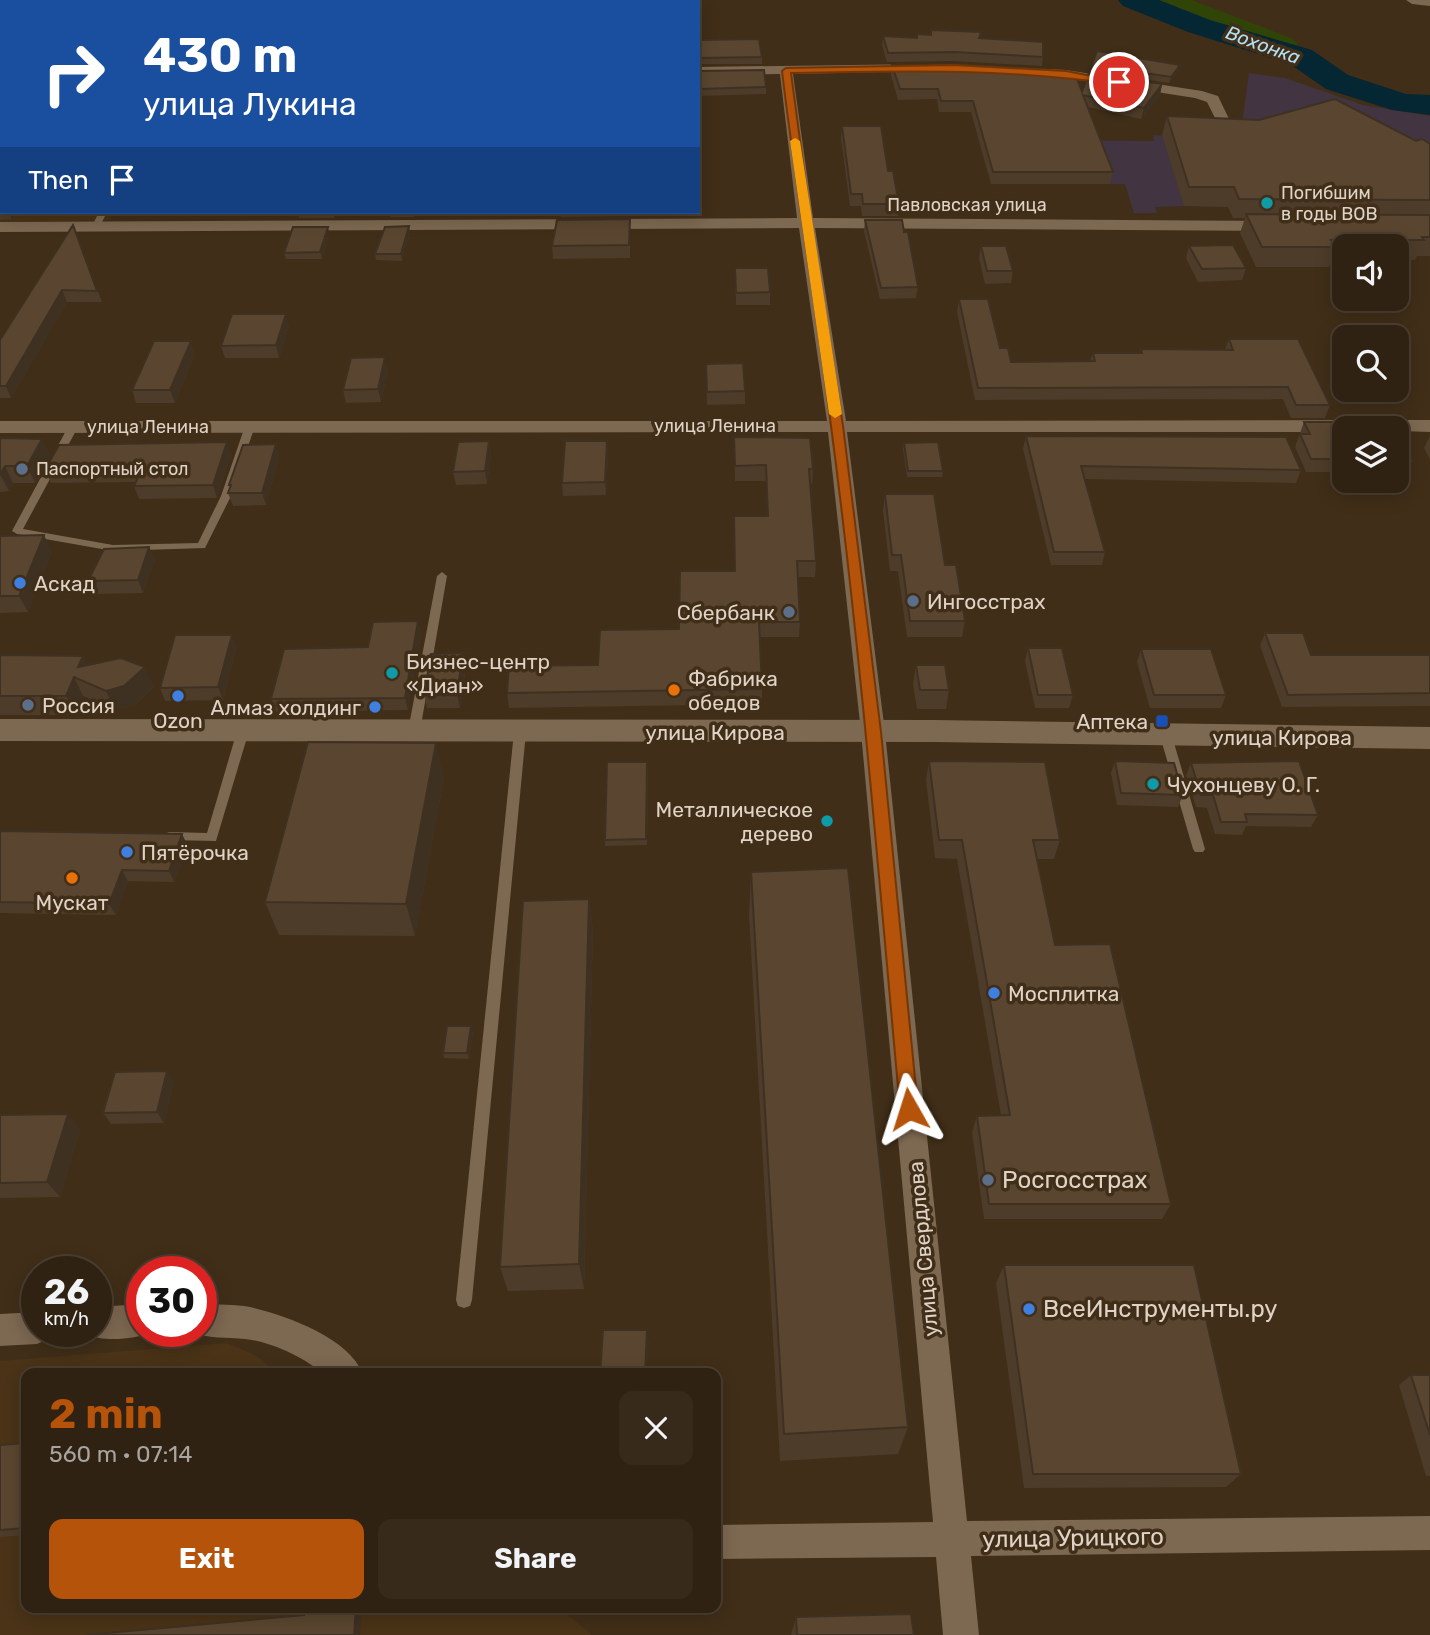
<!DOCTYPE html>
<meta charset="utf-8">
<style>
:root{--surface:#302212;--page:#382a1b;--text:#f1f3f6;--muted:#a8a49f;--line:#4b3f32;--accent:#b45309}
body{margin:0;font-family:Rubik,sans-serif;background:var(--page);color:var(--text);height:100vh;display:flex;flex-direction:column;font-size:26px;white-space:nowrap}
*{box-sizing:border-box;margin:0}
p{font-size:23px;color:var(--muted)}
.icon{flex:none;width:38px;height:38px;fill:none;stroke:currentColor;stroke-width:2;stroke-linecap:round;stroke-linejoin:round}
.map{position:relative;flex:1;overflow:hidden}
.drawer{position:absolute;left:21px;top:1368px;width:700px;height:245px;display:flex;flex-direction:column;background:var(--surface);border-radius:14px;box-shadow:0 4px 18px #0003,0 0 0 2px var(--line)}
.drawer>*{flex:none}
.hud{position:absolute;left:0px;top:0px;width:700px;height:214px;box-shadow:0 4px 18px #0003,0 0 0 2px var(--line);background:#1a4fa0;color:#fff;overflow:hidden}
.controls{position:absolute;left:1332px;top:234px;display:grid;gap:14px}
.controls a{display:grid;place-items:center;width:77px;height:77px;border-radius:14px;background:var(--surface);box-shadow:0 4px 18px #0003,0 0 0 2px var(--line);font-size:35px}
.speed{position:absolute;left:21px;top:1256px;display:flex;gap:14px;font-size:35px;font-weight:700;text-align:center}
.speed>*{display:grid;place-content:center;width:91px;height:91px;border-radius:50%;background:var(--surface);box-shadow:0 4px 18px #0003,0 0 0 2px var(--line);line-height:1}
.speed small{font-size:18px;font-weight:400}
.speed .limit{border:10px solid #d22;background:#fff;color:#111}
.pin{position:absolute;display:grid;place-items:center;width:60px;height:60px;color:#fff;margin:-30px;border:4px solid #fff;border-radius:50%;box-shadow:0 2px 7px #0007}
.me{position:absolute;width:77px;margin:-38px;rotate:354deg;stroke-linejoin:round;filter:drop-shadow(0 0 5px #0008)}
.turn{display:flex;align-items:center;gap:24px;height:147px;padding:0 28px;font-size:32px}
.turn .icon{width:91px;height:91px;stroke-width:2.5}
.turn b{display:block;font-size:49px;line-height:60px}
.then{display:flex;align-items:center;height:66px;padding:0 28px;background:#0003;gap:14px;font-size:26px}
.round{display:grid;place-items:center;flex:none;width:74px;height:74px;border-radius:14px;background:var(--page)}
.overview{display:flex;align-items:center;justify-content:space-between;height:119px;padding:0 28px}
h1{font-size:42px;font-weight:700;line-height:52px;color:var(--accent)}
.cta{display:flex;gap:14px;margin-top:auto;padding:14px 28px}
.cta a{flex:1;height:80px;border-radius:14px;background:var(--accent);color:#fff;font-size:28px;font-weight:700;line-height:80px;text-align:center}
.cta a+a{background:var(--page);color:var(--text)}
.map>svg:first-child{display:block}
.built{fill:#4a3317}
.industrial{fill:#423441}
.green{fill:#314407}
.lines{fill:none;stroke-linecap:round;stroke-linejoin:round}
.river{fill:#052633;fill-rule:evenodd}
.service{fill:#7d6851;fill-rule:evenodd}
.minor{fill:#7d6851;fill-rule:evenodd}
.tertiary{fill:#7d6851;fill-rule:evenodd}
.wall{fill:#4d3c29}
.shaded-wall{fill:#3f3122}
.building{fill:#5a4630;stroke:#3f3122;stroke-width:2}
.route{fill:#b45309;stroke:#753606;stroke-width:2}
.slow{fill:#f59e0b}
.culture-dot{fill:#0f9aa8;stroke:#402e18;stroke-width:2.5}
.service-dot{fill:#5c6f8a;stroke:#402e18;stroke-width:2.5}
.shop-dot{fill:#3f7fe0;stroke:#402e18;stroke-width:2.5}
.food-dot{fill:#e8710a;stroke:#402e18;stroke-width:2.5}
.transit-dot{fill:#1a4fb4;stroke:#402e18;stroke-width:2.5}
.labels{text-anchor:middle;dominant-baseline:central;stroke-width:7;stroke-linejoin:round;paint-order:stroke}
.far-poi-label{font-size:18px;fill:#dfd3c6;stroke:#402e18;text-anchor:start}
.far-street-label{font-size:18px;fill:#dfd3c6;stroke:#402e18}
.far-water-label{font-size:19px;font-style:italic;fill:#b2e1f6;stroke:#402e18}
.poi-label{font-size:21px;fill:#dfd3c6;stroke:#402e18;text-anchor:start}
.street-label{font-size:21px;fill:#dfd3c6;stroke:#402e18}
.near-poi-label{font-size:24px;fill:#dfd3c6;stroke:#402e18;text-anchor:start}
.near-street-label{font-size:24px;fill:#dfd3c6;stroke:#402e18}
</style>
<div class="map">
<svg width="1430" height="1635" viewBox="0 0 1430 1635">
<rect width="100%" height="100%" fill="#402e18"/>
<path class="built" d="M0 149 2 212H114L110 220 0 222Z
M227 1343 257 1356 279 1374H26V1608H560L592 1635H0V1361Z"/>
<path class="industrial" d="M1249 73 1285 78 1363 105 1430 116V210L1184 206 1155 207 1157 213H1134L1125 184H1055L1042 140 1154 141 1153 135 1240 139Z"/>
<path class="green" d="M1152 0H1192L1291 38 1297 43 1298 47 1285 48Z"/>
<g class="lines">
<path class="river" d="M1118 0H1159L1210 20 1312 50 1348 75 1406 94 1430 95V115L1392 110 1326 89 1290 64 1188 32 1123 6Z"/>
<path class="service" d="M510 0H516L509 2Z
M99 212H107L100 226H97L93 224Z
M250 423 255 426 231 496 205 548 113 551 17 534 12 531 68 427 73 424 78 427 23 529 113 545 198 543 221 496 245 426Z
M442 572 447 576 420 731 414 735 408 731 437 576Z
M243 727 249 731 216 841 165 840 163 837 165 834 169 832 207 833 237 731Z
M520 728 526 732 472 1300 470 1306 464 1308 458 1306 456 1300 514 732Z
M1166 732 1172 736 1205 849 1203 852H1195L1193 849 1160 736Z"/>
<path class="minor" d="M1406 0H1430V6L1412 4Z
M923 64 930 68 928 71 793 74 813 218 1275 221 1283 226 1275 231 815 228 846 421 1430 420V432L1344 429V432H847L885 732 967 1521 1430 1516V1550L971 1556 979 1635H943L936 1557 716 1559V1525L933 1522 861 732 828 432 0 433V421H827L799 228 0 232V222L797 218 780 74 698 75V67Z
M1012 67 1066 70 1202 91 1218 96 1231 123 1224 127 1219 126 1207 102 1195 98 1066 78 1007 74V68Z
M0 75H2V83H0Z
M142 1304V1332H152C133 1340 103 1342 85 1334L84 1332H96V1307Z
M201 1304C217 1305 235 1304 250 1307 287 1316 348 1337 363 1374H323C306 1358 269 1341 245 1339 227 1337 208 1339 191 1332H201Z
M37 1312V1332H51L48 1339 37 1344 0 1346V1314Z"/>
<path class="tertiary" d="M0 719 934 720 1430 727V749L934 742 0 741Z"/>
</g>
<path class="wall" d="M2 5V41H0V6Z
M931 30 981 32 980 38 1043 57 1042 66 953 61 887 62 882 45 883 36 917 38 931 35Z
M698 40 762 57V64H698Z
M892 65 1044 75 1082 92 1162 84 1160 95 1141 119 1088 107 1113 172 1110 184H991L971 112H939L937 99 898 100 891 75Z
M1092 65 1179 71 1169 83 1091 71Z
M698 71 766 87V94L698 96Z
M1167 116 1430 144V256H1417L1415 260H1396V247H1344V259H1332L1329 267H1256L1240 233 1245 218H1233L1228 207 1184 206 1162 135Z
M842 126 888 171 899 204 898 216H862L861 206H850L841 138Z
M2 141V212H86H17L12 219 0 220V143Z
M298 212H335L334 218H299Z
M390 212H416L414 217H391Z
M560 212H631V216L561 217Z
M630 219V258L553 259 552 246Z
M865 220 904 232 918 287 916 298 880 299 864 231Z
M73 225 102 302H67L11 398H0V340Z
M409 226 410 233 402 261 376 260 375 254Z
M329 233 322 259H286L284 253Z
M981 246 1013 271 1011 283 985 284 979 258Z
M1189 246 1246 268 1242 280 1198 282 1186 258Z
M735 268 770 292V305H736Z
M959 299 1011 362 1090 361 1093 353H1140L1141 349H1225L1229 339 1330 405 1325 418H1291L1283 399 975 400 957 312Z
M289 326 279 358H225L221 346Z
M195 354 175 403H136L132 390Z
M706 364 745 391V404L707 405Z
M388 370 381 402 346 403 343 390Z
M1304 422 1344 434V472H1306L1295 447Z
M1396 434 1413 459 1407 472H1396Z
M1026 436 1301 470 1296 483 1085 479 1105 552 1102 565H1051L1023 449Z
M1430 436V459L1424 448Z
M734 437 813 469 812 484H810L816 561 815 577H798L800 622 799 637H760L762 689V704L509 708 507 693 598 665 679 629 734 571 767 516 766 481H735Z
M0 438 50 455 35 483H13L9 491 0 492Z
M489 441 491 454 487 484 456 485 453 472Z
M607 441 608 454 606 495 563 496 562 483Z
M904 443 943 471 942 477H907L903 449Z
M276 444 279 457 266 505 233 506 228 493 230 489 229 485Z
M231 455 217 498 139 499 134 486 135 482 51 483 45 470Z
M885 494 945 565 965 621 962 637H907L898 571H890L883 511Z
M0 536 52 552 28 612 0 613Z
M149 547 155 560 143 593 94 594 88 581Z
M418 621 421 634 408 710 276 712 271 699Z
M1265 633 1311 655H1429L1430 653V706L1282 707 1260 646Z
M232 635 236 648 223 700 165 701 160 688Z
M1028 648 1073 695 1069 708H1035L1025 661Z
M1141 649 1226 695 1221 708H1150L1137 662Z
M0 655 87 665 154 686 134 706 115 710 83 696 76 715H0Z
M916 665 949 690 946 709H917L913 684Z
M466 666 460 708H427L424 695Z
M929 761 1060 840 1054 859H1037L1055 945 1171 1204 1162 1219H984L972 1132 977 1116 1001 1115 957 859 935 858 926 780Z
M1115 761 1183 795 1178 807 1117 805 1111 773Z
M1191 763 1318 815 1311 827 1246 826 1242 835 1215 834 1207 808 1196 807 1186 775Z
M648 768 647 845 605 846V840Z
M444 777 415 936 279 935 265 902Z
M0 831 188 846 174 882 128 881 116 915 0 913Z
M751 872 908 1427 898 1454 780 1461 749 915Z
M589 899 593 931 584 1289 508 1291 500 1267Z
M473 1032 469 1059 444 1058 443 1053Z
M174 1081 164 1123 111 1124 103 1113Z
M0 1115 80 1129 60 1197 0 1198Z
M1004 1265 1241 1474 1226 1487 1024 1488 996 1283Z
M1411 1375H1430V1476H1426L1399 1385Z
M26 1443V1535L0 1537V1445Z
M796 1617 914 1635H791Z"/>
<path class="shaded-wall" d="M1180 65 1179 71 1169 83 1171 77Z
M1162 84 1160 95 1141 119 1144 108Z
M9 212H17L12 219Z
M409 226 410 233 402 261 401 254Z
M328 227 329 233 322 259 320 252Z
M62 290 67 302 11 398 6 386Z
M286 314 289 326 279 358 276 345Z
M191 341 195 354 175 403 170 390Z
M385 357 388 370 381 402 378 389Z
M42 439 50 455 35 483 27 466Z
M489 441 491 454 487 484 485 471Z
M607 441 608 454 606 495 605 482Z
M227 442 231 455 217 498 213 485Z
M276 444 279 457 266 505 262 493Z
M5 466 13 483 9 491 0 474Z
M44 535 52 552 28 612 19 596Z
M149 547 155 560 143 593 138 580Z
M418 621 421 634 408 710 405 698Z
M232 635 236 648 223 700 218 687Z
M463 653 466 666 460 708 457 695Z
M83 656 92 675 78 667Z
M145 667 154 686 134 706 115 710 106 691Z
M74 677 83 696 76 715 66 696Z
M436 743 444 777 415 936 406 904Z
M182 834 188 846 174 882 169 871Z
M122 870 128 881 116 915 109 904Z
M589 899 593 931 584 1289 579 1264Z
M471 1026 473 1032 469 1059 467 1053Z
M167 1071 174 1081 164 1123 157 1112Z
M68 1114 80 1129 60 1197 47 1182Z
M647 1330 649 1343 647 1374H645Z
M356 1608H362L360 1635H354Z"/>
<path class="building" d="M10 0H45L44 2H7Z
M2 5V31H0V6Z
M931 30 981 32 979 38 1043 42V57L954 52 888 53 883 36 917 38V34L931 35Z
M759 39 762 57 698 58V40Z
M1097 51 1180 65 1171 77 1092 65Z
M954 64 1044 69V75L1076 76 1082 92 1089 73 1162 84 1144 108 1083 95 1113 172H993L973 101H941L938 89H900L892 65Z
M764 70 766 87 698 89V71Z
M1335 99 1416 141 1422 139 1430 144V200L1239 199 1234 187H1189L1167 116 1259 120Z
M842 126H881L888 171H893L899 204H863L862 194H851Z
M2 141V193L0 194V143Z
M1246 214 1430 215V237H1422L1424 240H1331L1336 247H1262Z
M630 219 629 245 552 246 557 220Z
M865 220H902L904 232H908L918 287 881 288Z
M73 225 97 291 62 290 6 386H0V340Z
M409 226 401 254H375L385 227Z
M293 227H328L320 252 284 253Z
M1233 245 1246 268 1202 269 1189 246Z
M981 246H1006L1013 271H987Z
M735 268H768L770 292 736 293Z
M959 299H988L1000 348H1008L1011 362 1095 361 1093 353H1142L1141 349 1233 350 1229 339H1298L1330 405H1296L1288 387 978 388Z
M232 314H286L276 345 221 346Z
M154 341H191L170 390H132Z
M385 357 378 389 343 390 351 358Z
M743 363 745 391 707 392 706 364Z
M1304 422H1338L1344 434V459H1311L1300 434H1310Z
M1396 434H1400L1413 459H1396Z
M1026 436 1286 437 1301 470 1081 466 1105 552H1054Z
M734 437 810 438 813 469H809L816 561H797L800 622H759L762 689 507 693 509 666 598 665 600 630 679 629 680 571H735L734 516H768L766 465 735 466Z
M0 438 42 439 27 466H5L0 474Z
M489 441 485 471 453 472 458 442Z
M565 441H607L605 482 562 483Z
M227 442 213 485 134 486 142 469 45 470 59 445Z
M938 442 943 471H908L904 443Z
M276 444 262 493H228L231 485H229L243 445Z
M885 494H934L945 565H956L965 621H910L901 555H892Z
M44 535 19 596H0V536Z
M149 547 138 580 88 581 104 549Z
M418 621 405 698 271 699 284 649 368 647 373 622Z
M1265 633H1303L1311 655H1430V693L1288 695Z
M175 635H232L218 687 160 688Z
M1028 648H1062L1073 695H1038Z
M1141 649H1211L1226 695H1154Z
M463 653 457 695H424L431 654Z
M0 655 83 656 78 667 121 658 145 667 124 686 106 691 74 677 66 696H0Z
M916 665H945L949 690H920Z
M308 742 436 743 406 904 265 902Z
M929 761 1045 762 1060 840H1033L1055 945 1110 944 1171 1204H989L977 1116 1010 1115 962 840H939Z
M1115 761 1174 763 1183 795 1121 793Z
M1299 761 1318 815 1245 814 1247 822H1221L1213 795H1201L1191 763Z
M607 762H647L646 839 605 840Z
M0 831 182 834 169 871 122 870 109 904 0 902Z
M848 868 908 1427 784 1434 751 872Z
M589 899 579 1264 500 1267 523 901Z
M447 1026H471L467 1053H443Z
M167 1071 157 1112 103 1113 115 1072Z
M68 1114 47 1182 0 1183V1115Z
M1004 1265H1194L1241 1474H1033Z
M603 1330H647L645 1374H600Z
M1411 1375H1430V1435Z
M26 1443V1528L0 1530V1445Z
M304 1608H356L354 1635H86L304 1615Z
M911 1614 914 1635H797L796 1617Z"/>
<path class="route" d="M953 65 1066 71 1123 82 1119 85C1010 68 901 71 791 73L811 223 843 426 881 732 918 1109 916 1115 909 1117 903 1115 900 1109C879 881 861 653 831 426 816 307 796 189 782 71L786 68Z"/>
<path class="slow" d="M795 138 800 141 842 414 835 418 829 414 790 141Z"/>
<g class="culture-dot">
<circle cx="1267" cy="203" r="7"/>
<circle cx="392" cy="673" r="7"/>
<circle cx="1153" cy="784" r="7"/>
<circle cx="827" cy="821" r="7"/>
</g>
<g class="service-dot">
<circle cx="22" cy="469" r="7"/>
<circle cx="913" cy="601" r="7"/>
<circle cx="789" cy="612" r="7"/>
<circle cx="28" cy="705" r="7"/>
<circle cx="988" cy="1180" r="7"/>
</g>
<g class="shop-dot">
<circle cx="20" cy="583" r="7"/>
<circle cx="178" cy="696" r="7"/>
<circle cx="375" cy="707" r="7"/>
<circle cx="127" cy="852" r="7"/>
<circle cx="994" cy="993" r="7"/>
<circle cx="1029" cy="1309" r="7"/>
</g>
<g class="food-dot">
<circle cx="674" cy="690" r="7"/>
<circle cx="72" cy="878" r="7"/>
</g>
<rect class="transit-dot" x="1155" y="714" width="14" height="14" rx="3.5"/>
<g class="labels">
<g class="far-poi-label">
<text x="1281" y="193">Погибшим<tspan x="1281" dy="21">в годы ВОВ</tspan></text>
<text x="36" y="469">Паспортный стол</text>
</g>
<g class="far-street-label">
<text x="967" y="205">Павловская улица</text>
<text x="715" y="426">улица Ленина</text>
<text x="148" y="427">улица Ленина</text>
</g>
<g class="far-water-label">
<text transform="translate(1263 45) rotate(20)">Вохонка</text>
</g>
<g class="poi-label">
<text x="34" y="583">Аскад</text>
<text x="927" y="601">Ингосстрах</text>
<text x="775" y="612" text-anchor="end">Сбербанк</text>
<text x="406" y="661">Бизнес-центр<tspan x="406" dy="24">«Диан»</tspan></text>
<text x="688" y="678">Фабрика<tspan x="688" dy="24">обедов</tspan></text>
<text x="42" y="705">Россия</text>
<text x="361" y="707" text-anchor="end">Алмаз холдинг</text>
<text x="178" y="720" text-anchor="middle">Ozon</text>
<text x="1148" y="721" text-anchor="end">Аптека</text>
<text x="1167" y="784">Чухонцеву О. Г.</text>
<text x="813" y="809" text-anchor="end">Металлическое<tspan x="813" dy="24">дерево</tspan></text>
<text x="141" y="852">Пятёрочка</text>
<text x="72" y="902" text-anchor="middle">Мускат</text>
<text x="1008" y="993">Мосплитка</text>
</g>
<g class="street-label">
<text x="715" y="732">улица Кирова</text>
<text x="1282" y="737">улица Кирова</text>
<text transform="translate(923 1249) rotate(-95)">улица Свердлова</text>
</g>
<g class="near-poi-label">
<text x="1002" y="1180">Росгосстрах</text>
<text x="1043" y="1309">ВсеИнструменты.ру</text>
</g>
<g class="near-street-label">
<text transform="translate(1073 1538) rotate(-1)">улица Урицкого</text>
</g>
</g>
</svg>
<div class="controls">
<a><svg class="icon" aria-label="sound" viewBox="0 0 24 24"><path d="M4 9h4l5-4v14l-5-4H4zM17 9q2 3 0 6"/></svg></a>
<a><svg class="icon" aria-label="search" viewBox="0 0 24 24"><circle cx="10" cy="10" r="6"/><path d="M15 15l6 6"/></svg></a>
<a><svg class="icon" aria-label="layers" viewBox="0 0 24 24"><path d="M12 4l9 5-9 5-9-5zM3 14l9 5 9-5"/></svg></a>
</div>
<div class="speed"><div>26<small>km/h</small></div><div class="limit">30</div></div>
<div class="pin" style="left:1119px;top:82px;background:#d93025"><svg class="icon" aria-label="arrive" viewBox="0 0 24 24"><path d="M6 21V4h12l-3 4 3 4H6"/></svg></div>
<svg class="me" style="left:909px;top:1109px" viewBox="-20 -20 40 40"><path d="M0-17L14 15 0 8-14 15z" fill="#b45309" stroke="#fff" stroke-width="4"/></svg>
<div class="hud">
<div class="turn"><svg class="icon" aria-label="right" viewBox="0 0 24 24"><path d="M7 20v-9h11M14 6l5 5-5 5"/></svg><div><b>430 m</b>улица Лукина</div></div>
<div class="then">Then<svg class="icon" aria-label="arrive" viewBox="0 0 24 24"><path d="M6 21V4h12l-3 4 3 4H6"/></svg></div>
</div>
<section class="drawer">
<div class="overview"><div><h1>2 min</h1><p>560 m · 07:14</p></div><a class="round"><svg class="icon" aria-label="close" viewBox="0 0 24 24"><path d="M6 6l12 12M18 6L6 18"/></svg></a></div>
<div class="cta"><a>Exit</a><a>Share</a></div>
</section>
</div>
